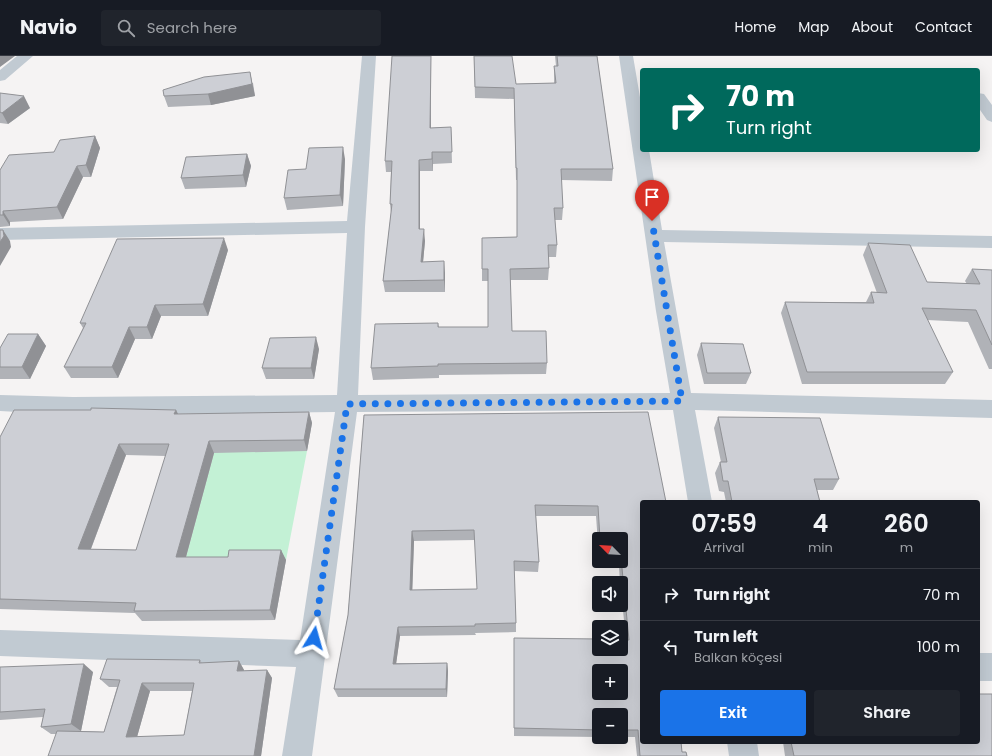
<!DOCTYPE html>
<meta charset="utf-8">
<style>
:root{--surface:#171b24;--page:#20242c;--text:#f1f3f6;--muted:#9ea1a6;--line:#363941;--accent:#1a73e8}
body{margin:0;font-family:Poppins,sans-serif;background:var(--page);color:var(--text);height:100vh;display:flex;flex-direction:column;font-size:15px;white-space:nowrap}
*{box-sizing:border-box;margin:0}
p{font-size:13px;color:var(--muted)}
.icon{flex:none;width:22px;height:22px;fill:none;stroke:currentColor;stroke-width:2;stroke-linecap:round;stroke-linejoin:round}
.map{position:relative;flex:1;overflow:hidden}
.side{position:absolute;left:640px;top:444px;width:340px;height:244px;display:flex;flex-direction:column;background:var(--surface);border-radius:4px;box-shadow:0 4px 16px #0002}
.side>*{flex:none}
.guide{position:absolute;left:640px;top:12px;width:340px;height:84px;border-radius:4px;box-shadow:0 4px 16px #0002;background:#00695c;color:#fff;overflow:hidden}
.needle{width:26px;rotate:294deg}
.tools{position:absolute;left:592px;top:476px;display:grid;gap:8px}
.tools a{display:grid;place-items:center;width:36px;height:36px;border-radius:4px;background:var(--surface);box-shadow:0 4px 16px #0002;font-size:20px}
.pin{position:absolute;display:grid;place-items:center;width:34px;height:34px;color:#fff;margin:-41px -17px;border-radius:50% 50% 50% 0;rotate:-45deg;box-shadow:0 0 4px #0007}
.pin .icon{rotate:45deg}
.me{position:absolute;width:44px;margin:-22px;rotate:8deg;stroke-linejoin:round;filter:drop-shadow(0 0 3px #0008)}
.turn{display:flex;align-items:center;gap:14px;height:84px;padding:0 20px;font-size:18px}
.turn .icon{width:52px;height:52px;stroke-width:2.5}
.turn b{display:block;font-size:28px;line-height:34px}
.eta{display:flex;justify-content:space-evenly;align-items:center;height:68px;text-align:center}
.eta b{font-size:24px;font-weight:600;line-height:28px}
.button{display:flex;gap:8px;margin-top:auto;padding:8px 20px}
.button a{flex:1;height:46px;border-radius:4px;background:var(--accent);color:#fff;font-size:16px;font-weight:600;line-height:46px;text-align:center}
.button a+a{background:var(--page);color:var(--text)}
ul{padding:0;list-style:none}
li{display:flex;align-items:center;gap:12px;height:52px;padding:0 20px;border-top:1px solid var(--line)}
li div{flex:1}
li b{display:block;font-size:15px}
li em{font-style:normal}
header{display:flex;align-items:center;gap:24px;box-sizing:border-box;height:56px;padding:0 20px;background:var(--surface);border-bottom:1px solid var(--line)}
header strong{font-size:19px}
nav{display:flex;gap:22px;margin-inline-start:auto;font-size:14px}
.search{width:280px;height:36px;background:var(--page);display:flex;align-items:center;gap:10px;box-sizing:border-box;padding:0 14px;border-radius:4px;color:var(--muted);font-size:15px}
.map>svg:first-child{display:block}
.green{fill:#c3f1d5}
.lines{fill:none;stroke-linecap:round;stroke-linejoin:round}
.minor{fill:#c1cad2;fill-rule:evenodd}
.wall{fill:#b0b2b7;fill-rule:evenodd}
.shaded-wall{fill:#909195}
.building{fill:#cdcfd5;stroke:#909195;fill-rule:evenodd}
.route{stroke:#1a73e8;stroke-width:7;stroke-dasharray:0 12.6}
</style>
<header>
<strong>Navio</strong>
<div class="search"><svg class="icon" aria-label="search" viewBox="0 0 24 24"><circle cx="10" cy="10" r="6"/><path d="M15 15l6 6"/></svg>Search here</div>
<nav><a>Home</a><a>Map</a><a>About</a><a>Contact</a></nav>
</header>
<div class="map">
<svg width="992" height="700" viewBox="0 0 992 700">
<rect width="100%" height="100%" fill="#f5f3f3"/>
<path class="green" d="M221 370 307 395 286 504 235 505 183 512Z"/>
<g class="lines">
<path class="minor" d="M17 0H33L5 24 0 25V14Z
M362 0H376L365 171 358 339 670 337 656 255 619 0H633L642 53V94H649L662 174 992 180V192L664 186 691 337 992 344V362L695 354 712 446H688L673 354 357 356 312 700H282L296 611 0 600V574L300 584 335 356 73 359 0 355V339L73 341 337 339 347 177 0 184V172L347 165Z
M978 37 984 38 992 49V66L987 64 978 51Z
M978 597H992V625H978Z
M727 686H757L759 700H729Z"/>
</g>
<path class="wall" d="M431 0V72L451 71 452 107 433 108V115H420V173L425 185 423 206 445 217V236H385L383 225 391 157 390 148 391 116H386L385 105Z
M474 0 516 28 554 27V10H556L555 0H597L613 113 612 125 561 124 563 152 562 164H555L557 189 556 201H548L549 212 548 224H510L512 275 547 307 546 318 439 319V322L373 324 371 312 438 267 439 271H488V225H482V182L517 181V124H516L514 43 475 42Z
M253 27 255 40 211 49 168 51 164 40Z
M0 37 30 52 8 68 0 67Z
M95 80 100 92 91 121H83L63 163 10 166V170L0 171V114L54 96Z
M247 98 251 110 246 131 185 133 181 122Z
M345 103 343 150 287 154 284 142 306 113Z
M868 187 927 226 967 228 965 225 972 213 992 214V313H989L968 266 927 264 953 316 945 328H802L781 257 785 246H866L871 236 877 237 863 199Z
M228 194 208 260H161L152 283H135L118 322H71L64 311 83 272 80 267Z
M38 278 46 290 30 323H0V292Z
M701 287 751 317 746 328H704L697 299Z
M319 293 314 323H266L262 312Z
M176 354 178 358 309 356 312 367 307 395 214 397 186 501H228L281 494 286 504 275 564 142 565 135 557 0 553V381ZM126 399 166 400 136 494 91 493Z
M364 359 642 446 682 696 687 700H637L635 681H607H621V659H599V681L514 680V582L626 584 621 535V527H620L619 511H600L599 505H621V483H599V501L596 460H536L539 506 538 516 514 515 516 567V576L475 577 476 579 400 580 396 607H447L448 615 447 641H338L334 633 348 559ZM475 484 477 533 412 534 414 485Z
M718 361 839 423 833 434H817L820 446H726L724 436 719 435 715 417 720 406H721L714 372Z
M200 604 202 607 239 605 244 614V615L267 614 272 622 261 700 56 678H51L41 671 43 661 0 664V611L93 616 81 675 104 676 117 631H109L100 623ZM150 635H192L184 679 137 681Z
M783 686H978L992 700H785Z"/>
<path class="shaded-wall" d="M0 0H15L0 11Z
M431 0V83L430 72Z
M250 16 255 40 211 49 208 38Z
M24 40 30 52 8 68 2 57Z
M95 80 100 92 91 121 86 109Z
M343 91 345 103 343 150 340 139Z
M432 96 433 108V115L432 103Z
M247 98 251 110 246 131 243 119Z
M419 104 420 115V185L419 173Z
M77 110 83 121 63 163 57 151Z
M3 155 10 166V170L3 159Z
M424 173 425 185 422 217 421 206Z
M3 174 10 185 11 191 0 210V186Z
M224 182 228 194 208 260 203 248Z
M444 205 445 217V236L444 224Z
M155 249 161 260 152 283 147 271Z
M129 271 135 283 118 322 112 311Z
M38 278 46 290 30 323 22 311Z
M316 281 319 293 314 323 311 312Z
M176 354 182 366 174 358Z
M309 356 312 367 307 395 304 384Z
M209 385 214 397 183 512 176 501Z
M119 388 126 399 87 503 78 493Z
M412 475 414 485 412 544 410 534Z
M281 494 286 504 275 564 270 554Z
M398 571 400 580 395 616 393 608Z
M239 605 244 614 243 623 237 615Z
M447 607 448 615 447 641 446 633Z
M84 608 93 616 81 675 71 668Z
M267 614 272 622 261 700H254Z
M142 627 150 635 135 688 126 681Z"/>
<path class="building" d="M392 0H431L430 72 451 71 452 96H432V103L419 104V173H424L421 206 444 205V224L383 225 392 148H390L392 105H385Z
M474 0H512L516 28 556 27 554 10H558L557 0H597L613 113H561L563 152H554L557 189H548L549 212 510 213 512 275H546L547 307 438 308V310L371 312 375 268 438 267V271H488V213H482V182L517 181V112H516L514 32 475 31Z
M250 16 252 28 208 38 164 40 163 34 204 21Z
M0 37 24 40 2 57 0 56Z
M95 80 86 109 77 110 57 151 3 155V159H0V114L9 99 54 96 60 84Z
M343 91 340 139 284 142 288 114 306 113 309 92Z
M247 98 243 119 181 122 186 101Z
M0 174H3L4 180 0 186Z
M224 182 203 248 155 249 147 271H129L112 311H64L86 267H80L117 183Z
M868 187 910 189 927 226 980 228 972 213 992 214V289L976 254 922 252 953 316H807L785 246 874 247 871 236 887 237Z
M8 278H38L22 311H0V292Z
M316 281 311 312H262L270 282Z
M701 287 743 288 751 317H707Z
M91 352 176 354 174 358 309 356 304 384 209 385 176 501H228L229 494H281L270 554 134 555 136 547 0 543V381L14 354H91ZM119 388H169L136 494 78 493Z
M648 356 666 446H642V686H681L682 696H686L687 700H640L638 674H621V659H599V674L514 672V582L599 583V593H621V584H629L621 502V483H600L598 450 535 449 539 506 514 505 516 567 475 568V570L398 571 393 608 447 607 446 633H334L348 559 364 359ZM474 474 477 533 410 534 412 475ZM599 615H621V637H599Z
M718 361 820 362 839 423H814L820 446H732L728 425H723L720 406H727Z
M107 603 200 604 199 607 239 605 237 615 267 614 254 700H48L57 675 104 676 120 624 100 623ZM142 627H194L184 679 126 681Z
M84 608 71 668 41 671 45 653 0 656V611Z
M978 638H992V700H794L791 686H978Z"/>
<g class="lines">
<path class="route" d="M314 582 347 348 682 345 652 165"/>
</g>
</svg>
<div class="tools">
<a><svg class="needle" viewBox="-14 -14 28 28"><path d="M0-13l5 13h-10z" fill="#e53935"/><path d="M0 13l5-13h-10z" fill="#9ea1a6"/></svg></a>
<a><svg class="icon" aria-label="sound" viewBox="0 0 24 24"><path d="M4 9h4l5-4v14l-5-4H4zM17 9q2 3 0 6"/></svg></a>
<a><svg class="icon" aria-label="layers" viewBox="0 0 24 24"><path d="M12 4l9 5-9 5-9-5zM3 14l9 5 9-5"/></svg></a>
<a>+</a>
<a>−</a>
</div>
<div class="pin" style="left:652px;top:165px;background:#d93025"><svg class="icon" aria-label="arrive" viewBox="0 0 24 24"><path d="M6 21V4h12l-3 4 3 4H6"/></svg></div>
<svg class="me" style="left:314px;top:582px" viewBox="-20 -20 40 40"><path d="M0-17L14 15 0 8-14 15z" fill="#1a73e8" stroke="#fff" stroke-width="4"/></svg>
<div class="guide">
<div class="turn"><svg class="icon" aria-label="right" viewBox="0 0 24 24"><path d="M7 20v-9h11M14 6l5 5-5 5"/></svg><div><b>70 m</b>Turn right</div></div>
</div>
<section class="side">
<div class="eta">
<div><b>07:59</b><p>Arrival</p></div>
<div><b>4</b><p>min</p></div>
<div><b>260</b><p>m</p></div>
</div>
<ul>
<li><svg class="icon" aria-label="right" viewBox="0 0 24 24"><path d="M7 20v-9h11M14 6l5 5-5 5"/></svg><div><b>Turn right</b></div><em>70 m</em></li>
<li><svg class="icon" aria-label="left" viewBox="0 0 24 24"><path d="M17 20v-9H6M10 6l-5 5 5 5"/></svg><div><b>Turn left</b><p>Balkan köçesi</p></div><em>100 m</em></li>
</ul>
<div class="button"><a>Exit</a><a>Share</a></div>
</section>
</div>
